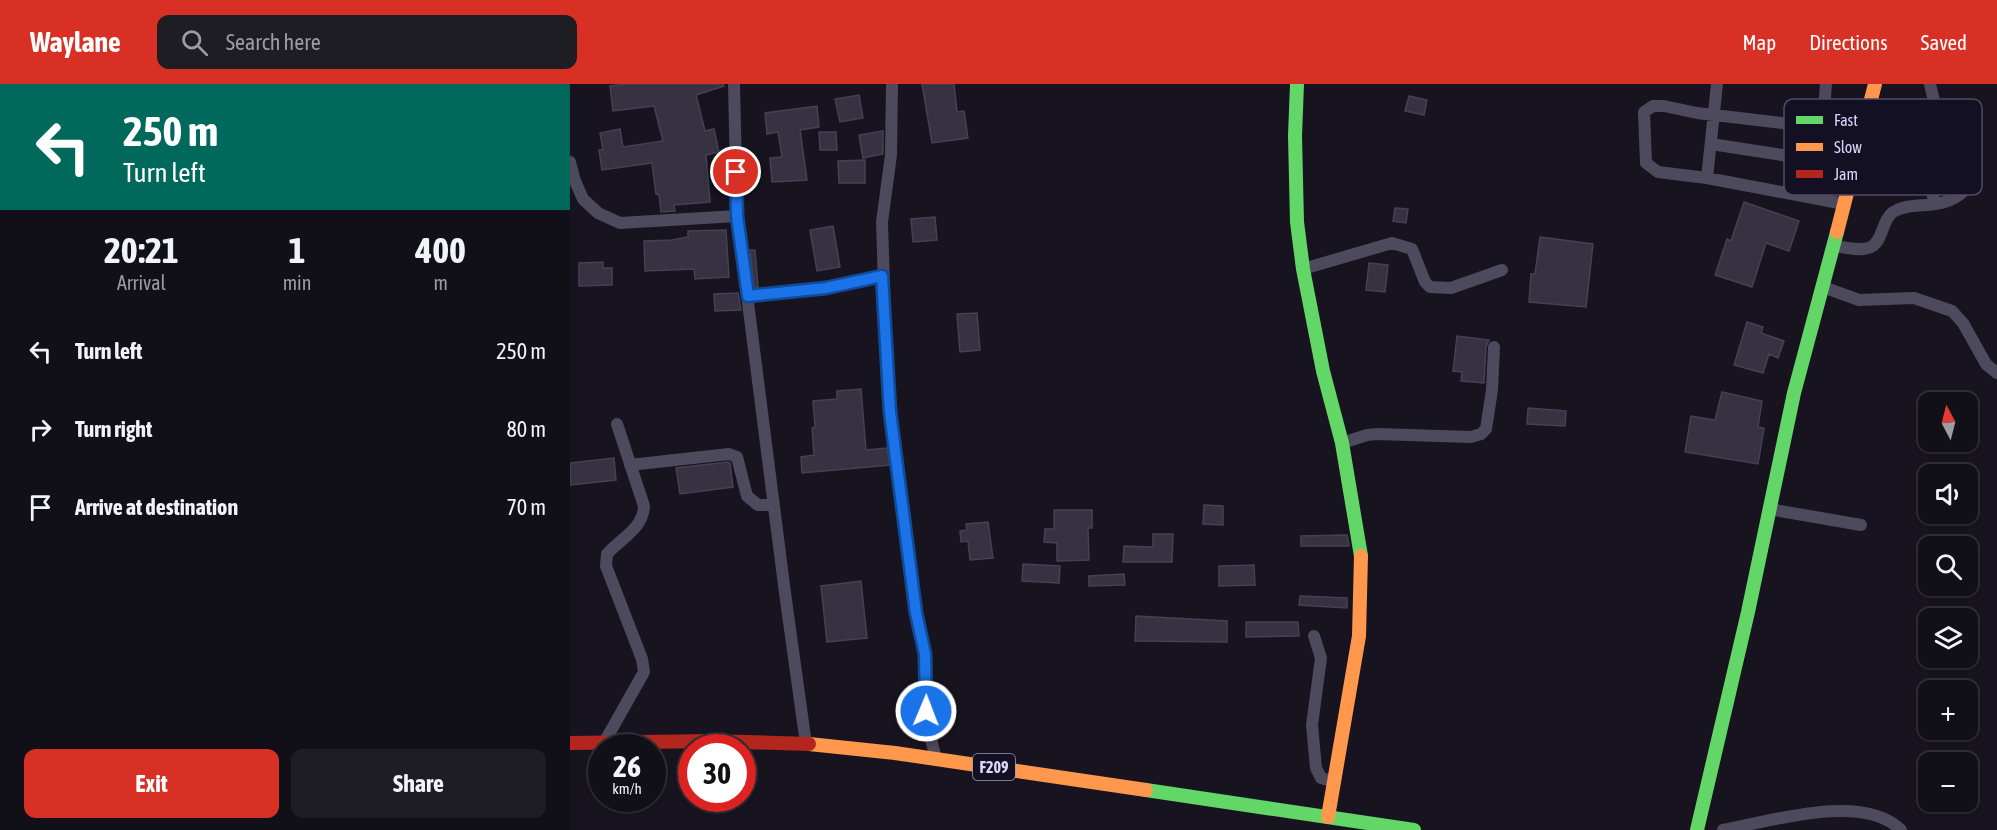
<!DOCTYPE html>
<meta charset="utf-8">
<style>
:root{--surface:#110f17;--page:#1e1d24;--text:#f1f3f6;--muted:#9c9ca1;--line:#302f36;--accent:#d93025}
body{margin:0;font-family:"Asap Condensed",sans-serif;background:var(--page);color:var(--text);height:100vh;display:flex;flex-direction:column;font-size:22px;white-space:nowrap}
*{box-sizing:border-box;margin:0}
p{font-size:20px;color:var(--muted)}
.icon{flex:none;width:33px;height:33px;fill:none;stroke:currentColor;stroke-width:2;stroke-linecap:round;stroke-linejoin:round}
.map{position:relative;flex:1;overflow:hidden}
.drawer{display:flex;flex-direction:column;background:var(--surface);width:570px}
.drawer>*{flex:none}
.top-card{background:#00695c;color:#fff;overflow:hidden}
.needle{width:39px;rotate:353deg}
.controls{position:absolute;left:1348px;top:308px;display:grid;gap:12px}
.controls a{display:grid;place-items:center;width:60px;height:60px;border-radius:12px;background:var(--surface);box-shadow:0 2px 4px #0004,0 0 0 2px var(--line);font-size:30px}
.speed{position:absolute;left:18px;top:650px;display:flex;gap:12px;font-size:30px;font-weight:700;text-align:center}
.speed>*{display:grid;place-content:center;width:78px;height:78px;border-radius:50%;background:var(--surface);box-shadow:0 2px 4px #0004,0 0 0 2px var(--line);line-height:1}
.speed small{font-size:15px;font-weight:400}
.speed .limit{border:9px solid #d22;background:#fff;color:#111}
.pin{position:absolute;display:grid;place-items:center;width:51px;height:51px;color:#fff;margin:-26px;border:3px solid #fff;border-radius:50%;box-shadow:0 2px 6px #0007}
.me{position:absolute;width:66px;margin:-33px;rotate:1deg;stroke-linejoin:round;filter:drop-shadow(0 0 4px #0008)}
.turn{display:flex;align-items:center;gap:21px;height:126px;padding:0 24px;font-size:27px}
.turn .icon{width:78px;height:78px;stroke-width:2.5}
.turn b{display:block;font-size:42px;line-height:51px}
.eta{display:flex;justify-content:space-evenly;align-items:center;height:102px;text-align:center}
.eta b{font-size:36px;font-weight:700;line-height:42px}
.cta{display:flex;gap:12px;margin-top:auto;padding:12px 24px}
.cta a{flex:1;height:69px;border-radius:12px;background:var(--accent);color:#fff;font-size:24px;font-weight:700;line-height:69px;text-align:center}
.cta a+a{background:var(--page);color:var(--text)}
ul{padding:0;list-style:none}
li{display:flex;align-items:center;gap:18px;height:78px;padding:0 24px}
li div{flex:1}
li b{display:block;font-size:22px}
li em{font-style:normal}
header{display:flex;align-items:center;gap:36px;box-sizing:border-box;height:84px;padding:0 30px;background:var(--accent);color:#fff}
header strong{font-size:28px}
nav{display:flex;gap:33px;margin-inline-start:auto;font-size:21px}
.search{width:420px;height:54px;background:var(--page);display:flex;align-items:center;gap:15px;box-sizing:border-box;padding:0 21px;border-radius:12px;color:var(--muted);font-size:22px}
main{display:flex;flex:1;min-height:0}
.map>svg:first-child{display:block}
.building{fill:#363241;stroke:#444152;stroke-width:1.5}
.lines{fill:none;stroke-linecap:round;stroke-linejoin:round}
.street{stroke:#4d4a5e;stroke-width:12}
.fast{stroke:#63d668;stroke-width:14}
.slow{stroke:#ff974d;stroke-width:14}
.jam{stroke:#b3261e;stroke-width:14}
.route-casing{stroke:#114b97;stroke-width:15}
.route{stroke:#1a73e8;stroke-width:10}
.labels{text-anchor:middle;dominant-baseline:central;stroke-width:6;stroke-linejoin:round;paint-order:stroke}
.shield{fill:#141023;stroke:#a09bba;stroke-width:1.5}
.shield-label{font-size:16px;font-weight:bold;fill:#dcd6fb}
.key{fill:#141023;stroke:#504b64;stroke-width:1.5}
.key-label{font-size:16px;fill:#dcd6fb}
</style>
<header>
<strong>Waylane</strong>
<div class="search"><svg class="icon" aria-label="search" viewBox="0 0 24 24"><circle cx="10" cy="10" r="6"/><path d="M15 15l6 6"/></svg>Search here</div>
<nav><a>Map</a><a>Directions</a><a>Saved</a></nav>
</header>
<main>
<section class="drawer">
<div class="top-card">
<div class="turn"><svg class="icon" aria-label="left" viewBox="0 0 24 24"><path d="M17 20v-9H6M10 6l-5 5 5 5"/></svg><div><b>250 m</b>Turn left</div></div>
</div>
<div class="eta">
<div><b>20:21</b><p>Arrival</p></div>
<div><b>1</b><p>min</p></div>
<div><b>400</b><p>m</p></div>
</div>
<ul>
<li><svg class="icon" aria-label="left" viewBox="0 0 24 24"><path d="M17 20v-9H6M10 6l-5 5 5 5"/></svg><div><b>Turn left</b></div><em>250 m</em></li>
<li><svg class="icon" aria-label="right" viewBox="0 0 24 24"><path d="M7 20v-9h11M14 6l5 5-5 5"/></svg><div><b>Turn right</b></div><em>80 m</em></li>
<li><svg class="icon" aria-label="arrive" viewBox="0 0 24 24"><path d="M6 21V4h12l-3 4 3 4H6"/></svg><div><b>Arrive at destination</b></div><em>70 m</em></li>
</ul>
<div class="cta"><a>Exit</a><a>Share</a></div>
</section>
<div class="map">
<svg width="1427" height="746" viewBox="0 0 1427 746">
<rect width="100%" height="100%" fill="#17141f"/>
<path class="building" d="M56 0H153L154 2 126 11 135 47 144 45 149 68 136 71 140 118 104 121 105 127 91 128 89 111 86 110 82 79 32 86 29 66H33L30 49 50 45 53 63 93 57 84 22 43 27 40 2Z
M352 0H384L387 28 394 27 398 54 362 59Z
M289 11 293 34 270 38 265 15Z
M839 12 857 16 854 31 835 27Z
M247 22 249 43 230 46 237 96 202 98 200 74 212 73 208 48 197 50 195 29Z
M313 47V70L293 74 289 51Z
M249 48H266L267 66H250Z
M295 76V99H269L268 77Z
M1174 118 1229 137 1219 167 1196 159 1182 203 1145 191 1157 155 1161 157Z
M825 124 838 125 836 139 823 137Z
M365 133 367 156 343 158 341 135Z
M263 142 270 183 247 187 240 146Z
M156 146 159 193 125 195 124 185 75 187 74 157 102 156 118 153V147Z
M970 153 1023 160 1016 223 959 218 961 190H965Z
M180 166H185L188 203H184Z
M33 178V184H42V201L9 202V179Z
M799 179 818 181 815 208 796 206Z
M168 209 171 226 145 227 144 210Z
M407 229 410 266 390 268 387 230Z
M1177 238 1193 243 1191 249 1214 257 1208 274 1199 270 1193 289 1164 281Z
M887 252 919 256 916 263 914 299 891 297 892 288 883 287Z
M291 305 296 366 317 364 320 381 232 389 231 373 244 371 242 344 245 343 243 317 267 315V307Z
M1152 308 1192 317 1188 343 1194 344 1188 380 1115 368 1121 332 1145 336Z
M958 324 996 327 995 342 957 340Z
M44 374 46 396 0 401V379Z
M158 378 160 379 163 403 110 410 106 384Z
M634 421 653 422V441L633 440Z
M484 426H522V444H518L519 476 487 477V459L474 458 475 445H484Z
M418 438 423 474 400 476 398 457 391 458 390 447 397 446 396 440Z
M583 450H603L602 478H553L554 462 583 463Z
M777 451 779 462H731V452Z
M453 480 490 482 489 499 452 497Z
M684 481 685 501 649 502V482Z
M554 490 555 501 519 502V492Z
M291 497 297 554 257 558 251 502Z
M730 512 777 514V524L729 521Z
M566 532 657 537V558L565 557Z
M676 538H728L729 552 676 553Z"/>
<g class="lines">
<path class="street" d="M164 0 167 132 215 509 236 660
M322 0 321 71 312 138 317 296 347 529 355 570 356 627 359 647 366 675
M1365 22 1355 83 1365 120
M1254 44 1127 29 1094 22H1083L1074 28 1076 79 1088 88 1137 94 1274 120
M1141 60 1251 77
M0 78 5 97 13 115 28 129 50 139 167 132
M1137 94 1147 0
M1247 115 1256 0
M1264 162C1274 163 1291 168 1301 163 1313 157 1312 136 1323 128 1344 115 1370 129 1394 107L1397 85 1370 33 1365 21 1360 0
M733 185 822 159 842 165 855 198 860 203 881 204 932 186
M1253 203 1289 216 1344 214 1382 227 1393 239 1416 280 1427 289
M178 212 256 204 312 192
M772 359 797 351 807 350 901 353 911 350 916 345 922 306 924 263
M60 381 159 370 167 373 177 412 188 421H204
M1199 425 1291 441
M744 552 751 574 742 641 746 684 751 694 765 698
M35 657 74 588 72 575 36 482 37 470C51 454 73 445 74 422L47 340
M1153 746C1201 737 1293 708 1331 746"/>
<path class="fast" d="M727 0 725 52 727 138 733 185 753 287 772 359 791 472
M576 706 844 746
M1127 746 1178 528 1224 309 1267 148"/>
<path class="slow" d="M1267 148 1305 0
M239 660 325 669 576 706
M758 733 789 552 791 472"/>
<path class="jam" d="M0 659 141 657 239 660"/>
</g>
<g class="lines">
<defs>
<path id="route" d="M166 88 167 132 178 212 256 204 312 192 320 328 346 529 355 570 356 627"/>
</defs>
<use href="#route" class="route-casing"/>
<use href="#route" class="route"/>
</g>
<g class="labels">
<rect class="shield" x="403" y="670" width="42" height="26" rx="4.5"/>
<g class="shield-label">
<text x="424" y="683">F209</text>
</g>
</g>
<rect x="1214" y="15" width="198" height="96" rx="9" class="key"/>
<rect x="1226" y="32" width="27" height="8" fill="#63d668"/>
<rect x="1226" y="59" width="27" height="8" fill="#ff974d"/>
<rect x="1226" y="86" width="27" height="8" fill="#b3261e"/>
<g class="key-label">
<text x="1264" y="42">Fast</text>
<text x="1264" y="69">Slow</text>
<text x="1264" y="96">Jam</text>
</g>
</svg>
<div class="controls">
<a><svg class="needle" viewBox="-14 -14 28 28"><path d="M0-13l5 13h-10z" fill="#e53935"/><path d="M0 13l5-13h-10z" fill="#9c9ca1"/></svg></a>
<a><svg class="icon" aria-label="sound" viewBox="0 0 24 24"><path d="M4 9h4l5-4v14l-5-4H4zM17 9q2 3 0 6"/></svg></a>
<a><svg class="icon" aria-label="search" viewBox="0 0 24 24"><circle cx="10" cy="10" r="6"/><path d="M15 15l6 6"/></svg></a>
<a><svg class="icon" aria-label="layers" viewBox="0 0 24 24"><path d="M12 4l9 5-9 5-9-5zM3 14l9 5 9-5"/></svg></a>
<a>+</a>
<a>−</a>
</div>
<div class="speed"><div>26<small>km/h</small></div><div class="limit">30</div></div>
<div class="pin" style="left:166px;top:88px;background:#d93025"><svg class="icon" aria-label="arrive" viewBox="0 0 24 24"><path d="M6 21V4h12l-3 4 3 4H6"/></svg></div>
<svg class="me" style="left:356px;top:627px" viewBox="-20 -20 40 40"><circle r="17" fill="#1a73e8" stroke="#fff" stroke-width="3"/><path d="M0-11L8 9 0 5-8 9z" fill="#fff"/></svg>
</div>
</main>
